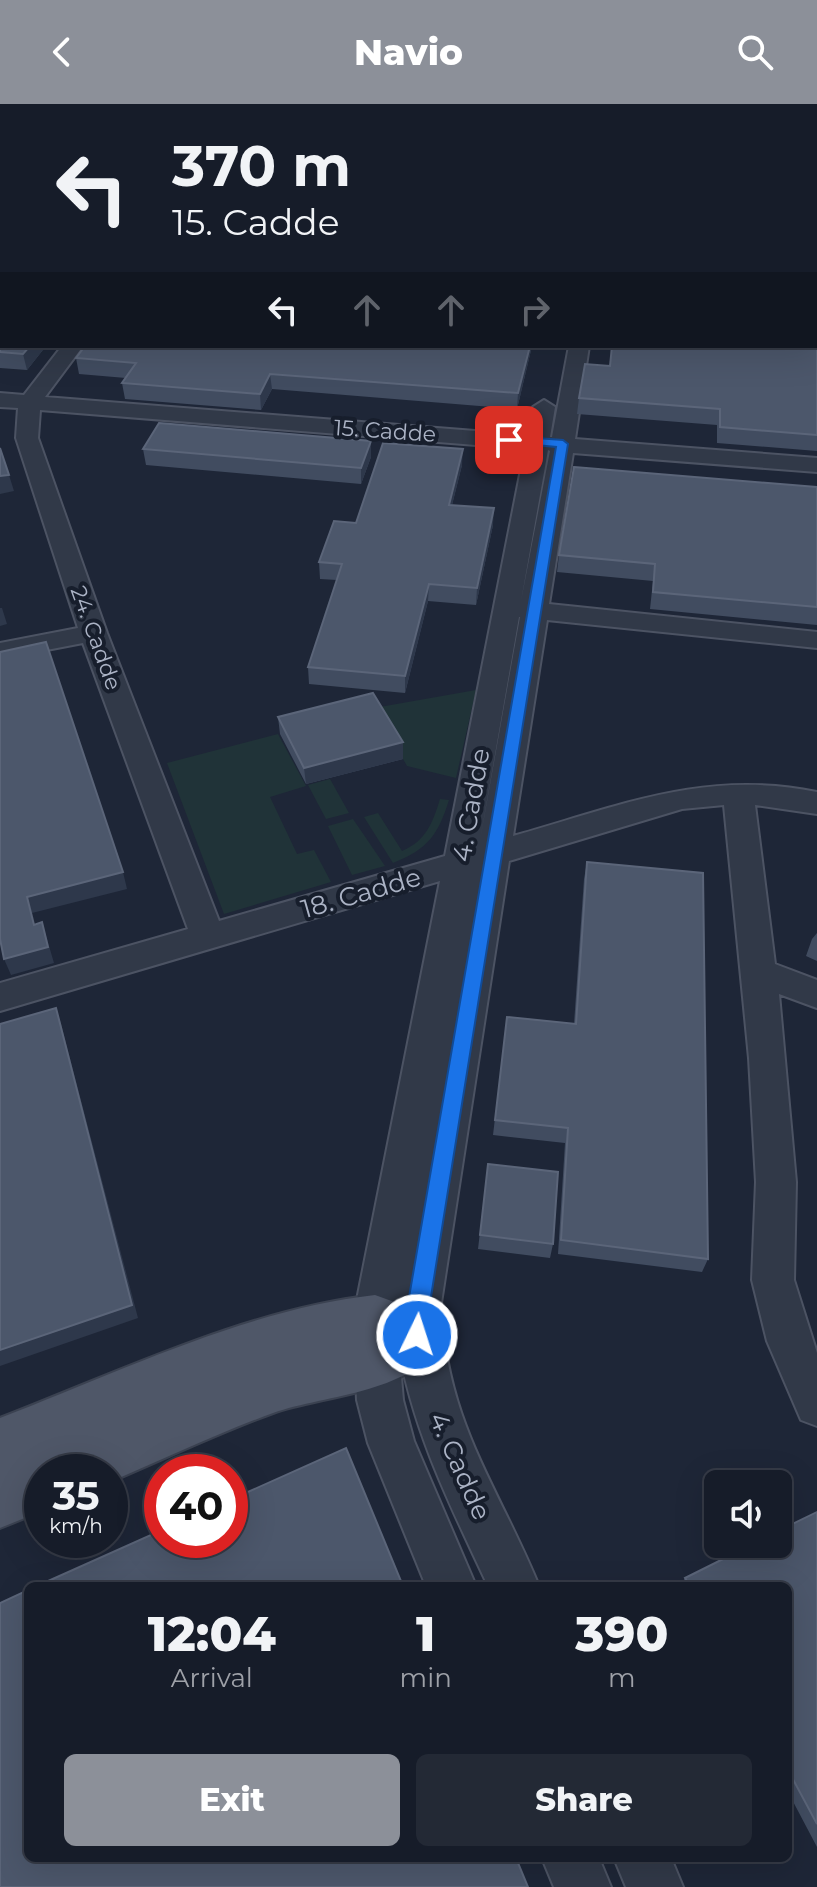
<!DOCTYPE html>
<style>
:root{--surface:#161c29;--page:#232935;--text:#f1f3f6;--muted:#9ea1a8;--line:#353a46;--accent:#8c9099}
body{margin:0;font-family:Montserrat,sans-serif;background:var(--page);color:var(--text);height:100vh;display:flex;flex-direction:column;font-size:30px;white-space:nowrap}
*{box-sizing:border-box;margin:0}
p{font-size:26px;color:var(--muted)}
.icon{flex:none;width:44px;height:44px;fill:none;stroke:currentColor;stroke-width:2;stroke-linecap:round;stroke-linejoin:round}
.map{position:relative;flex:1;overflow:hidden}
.panel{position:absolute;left:24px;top:1478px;width:768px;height:280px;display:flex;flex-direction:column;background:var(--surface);border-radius:12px;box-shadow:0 8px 32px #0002,0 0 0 2px var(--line)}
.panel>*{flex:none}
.banner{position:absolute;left:0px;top:0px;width:818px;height:244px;box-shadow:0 8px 32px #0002,0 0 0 2px var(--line);background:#161c29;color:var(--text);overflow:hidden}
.tools{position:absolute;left:704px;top:1366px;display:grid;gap:16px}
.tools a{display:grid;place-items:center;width:88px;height:88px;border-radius:12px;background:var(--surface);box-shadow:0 8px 32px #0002,0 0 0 2px var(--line);font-size:40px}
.speed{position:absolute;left:24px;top:1350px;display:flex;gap:16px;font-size:40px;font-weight:700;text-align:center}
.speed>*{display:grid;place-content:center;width:104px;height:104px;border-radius:50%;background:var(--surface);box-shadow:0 8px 32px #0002,0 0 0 2px var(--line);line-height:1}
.speed small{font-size:20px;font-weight:400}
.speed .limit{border:12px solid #d22;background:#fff;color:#111}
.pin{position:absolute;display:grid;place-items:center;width:68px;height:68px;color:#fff;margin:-34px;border-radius:16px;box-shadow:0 4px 12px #0006}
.me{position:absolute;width:88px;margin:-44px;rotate:4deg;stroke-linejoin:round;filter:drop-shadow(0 0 6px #0008)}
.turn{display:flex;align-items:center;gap:28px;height:168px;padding:0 40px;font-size:36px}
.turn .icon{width:104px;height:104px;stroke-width:2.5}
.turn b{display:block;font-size:56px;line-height:68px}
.lanes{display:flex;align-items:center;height:76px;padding:0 40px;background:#0003;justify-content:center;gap:40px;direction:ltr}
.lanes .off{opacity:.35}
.eta{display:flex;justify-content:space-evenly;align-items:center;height:136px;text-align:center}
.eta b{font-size:48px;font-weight:800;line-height:56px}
.cta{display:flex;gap:16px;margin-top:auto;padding:16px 40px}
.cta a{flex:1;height:92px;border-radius:12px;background:var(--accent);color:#fff;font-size:32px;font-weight:800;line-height:92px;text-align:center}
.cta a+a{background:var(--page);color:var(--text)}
header{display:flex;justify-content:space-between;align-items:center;height:104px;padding:0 40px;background:var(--accent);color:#fff;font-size:36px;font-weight:800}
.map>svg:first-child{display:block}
.green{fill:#203338}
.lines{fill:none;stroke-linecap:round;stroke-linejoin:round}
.minor-casing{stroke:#4c5363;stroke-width:4}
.major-casing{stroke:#3b4251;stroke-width:4}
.minor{fill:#313948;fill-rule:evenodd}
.major{fill:#4f5768;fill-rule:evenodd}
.wall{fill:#414c60}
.shaded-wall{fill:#2e384b}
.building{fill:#4c576b;stroke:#5b6579;stroke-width:2}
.route{fill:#1a73e8;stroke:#114b97;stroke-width:2}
.labels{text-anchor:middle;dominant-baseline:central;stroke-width:8;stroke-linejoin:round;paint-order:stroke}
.far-street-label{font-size:22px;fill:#abb3c5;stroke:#171e2c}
.street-label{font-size:26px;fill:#abb3c5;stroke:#171e2c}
</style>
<header><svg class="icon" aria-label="back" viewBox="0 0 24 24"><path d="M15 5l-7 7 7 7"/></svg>Navio<svg class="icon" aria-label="search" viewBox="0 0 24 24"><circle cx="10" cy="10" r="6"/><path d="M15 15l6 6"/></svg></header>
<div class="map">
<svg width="817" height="1783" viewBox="0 0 817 1783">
<rect width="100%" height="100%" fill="#1e2637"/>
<path class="green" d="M476 586 456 674 407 662 374 604Z
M278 630 306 682 270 693 297 750 314 746 331 778 224 810 167 659Z
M330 675 349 709 326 715 308 681Z
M440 695 449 696C438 731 428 745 393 759L364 713 378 709 402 747C426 737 433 718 440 695Z
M353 715 385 762 352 771 328 722Z"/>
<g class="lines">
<defs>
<path id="minor" d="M0 70H2V81H0Z
M62 242H83L45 293 527 331 533 303 544 296 555 303 550 333H552L569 242H589L575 335 817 354V368L573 349 549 500 817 528V544L547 516 513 732C620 702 704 665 817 688V710L755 701 775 860 817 876V904L779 890 796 1078 794 1176 817 1249V1322L801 1316 767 1237 752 1176 756 1078 749 954 724 701 682 705 509 757 441 1199C446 1318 496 1378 539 1482H488C451 1403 412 1326 398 1239L403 1296 414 1337 476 1482H426L368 1339 357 1296 353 1216 440 777 0 907V879L188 825 83 539 0 555V539L78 524 16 334 18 304 0 303V289L24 291ZM40 306 525 345 445 752 219 817 107 529 38 334ZM548 346 550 347 521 497ZM519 513H520L479 742Z
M542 1754H599L611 1783H554Z
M614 1754H671L683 1783H626Z"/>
<path id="major" d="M0 168H2V182H0Z
M816 215H817V229H816Z
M375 1191 436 1213 444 1231C418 1290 326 1290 273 1309 218 1329 164 1355 110 1378V1368H42V1407L0 1424V1314C119 1268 248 1205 375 1191Z"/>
</defs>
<use href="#minor" class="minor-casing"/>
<use href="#major" class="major-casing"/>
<use href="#minor" class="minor"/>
<use href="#major" class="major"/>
</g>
<path class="wall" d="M0 32H2V59H0Z
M0 79H2V154H0Z
M0 184 2 242H46L27 266 0 264Z
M532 242 517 305 272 285 261 306 125 295 122 279 126 274 79 270 76 254Z
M817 244V347L717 339V321L577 310 579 294 610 262Z
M143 345 371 353 361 380 146 361Z
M462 361 452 401 493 421 476 501 428 497 405 589 309 580 308 563 337 476 320 475 319 458 356 419Z
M817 383V521L650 505 653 477 557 468 559 451Z
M278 613 403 638V655L306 680 280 630Z
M587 758 708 1155 702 1168 558 1150 565 1039 493 1031 507 913 574 920 584 775Z
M817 829V857L806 852 812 835Z
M488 1060 553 1140 550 1154 478 1145Z
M817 1408V1743L788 1688V1482H680L685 1474Z"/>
<path class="shaded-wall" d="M30 242H46L27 266 23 250Z
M530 242H532L517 305 518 289Z
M270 270 272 285 261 306 260 290Z
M371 337V353L361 380V364Z
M463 345 462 361 448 417 449 401Z
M9 371 14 387 0 390V372Z
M494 404 493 421 476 501 477 484Z
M429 480 428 497 405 589V572Z
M0 504H2L7 520 0 522Z
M403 638V655L306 680 304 664Z
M123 768 127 785 32 809 40 837 27 793Z
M42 818 54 859 11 871 4 855Z
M56 904 61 920 138 1214 0 1262V1246Z"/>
<path class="building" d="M0 32H2V46H0Z
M0 79H2V127H0Z
M0 184H2V242H30L23 250 0 248Z
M85 242H530L518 289 270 270 260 290 122 279 136 259 76 254Z
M612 242H793L817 244V331L720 323V305L579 294 585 260 610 262Z
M159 319 371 337 361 364 143 345Z
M383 339 463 345 449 401 494 404 477 484 429 480 405 572 308 563 342 460 319 458 334 417 356 419Z
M0 344 9 371 0 372Z
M574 363 817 383V503L653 488 655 460 559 451Z
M46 538 123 768 27 793 34 821 42 818 48 843 4 855 0 835V548Z
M373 589 403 638 304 664 278 613Z
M587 758 703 769 708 1155 561 1136 568 1024 495 1016 507 913 576 920Z
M56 904 132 1201 0 1246V920Z
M488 1060 558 1068 553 1140 480 1131Z
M346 1344 403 1482H37L162 1426V1436H230V1396Z
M817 1408V1720L788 1666V1482H690L685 1474 753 1440H778V1427Z
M28 1486V1754H516L528 1783H0V1499Z"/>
<path class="route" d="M509 332 563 336 568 340 430 1199 425 1239 417 1242 410 1239 406 1231 408 1199 556 343 504 338V333Z"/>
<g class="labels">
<g class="far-street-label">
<text transform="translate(385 327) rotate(4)">15. Cadde</text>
<text transform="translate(96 534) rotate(70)">24. Cadde</text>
</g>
<g class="street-label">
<text transform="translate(471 701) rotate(-80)">4. Cadde</text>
<text transform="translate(361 789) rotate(-16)">18. Cadde</text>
<text transform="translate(460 1362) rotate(66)">4. Cadde</text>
</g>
</g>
</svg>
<div class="tools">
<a><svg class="icon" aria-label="sound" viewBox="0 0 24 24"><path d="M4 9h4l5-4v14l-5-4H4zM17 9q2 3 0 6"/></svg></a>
</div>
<div class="speed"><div>35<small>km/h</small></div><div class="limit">40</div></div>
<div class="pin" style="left:509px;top:336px;background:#d93025"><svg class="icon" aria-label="arrive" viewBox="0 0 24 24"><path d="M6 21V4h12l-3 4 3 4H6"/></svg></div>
<svg class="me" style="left:417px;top:1231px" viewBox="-20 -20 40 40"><circle r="17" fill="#1a73e8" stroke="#fff" stroke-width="3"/><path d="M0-11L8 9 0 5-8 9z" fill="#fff"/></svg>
<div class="banner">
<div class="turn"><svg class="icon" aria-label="left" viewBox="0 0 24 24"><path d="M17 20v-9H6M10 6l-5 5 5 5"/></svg><div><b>370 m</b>15. Cadde</div></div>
<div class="lanes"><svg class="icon" aria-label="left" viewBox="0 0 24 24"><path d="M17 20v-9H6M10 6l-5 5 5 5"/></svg><svg class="icon off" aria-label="ahead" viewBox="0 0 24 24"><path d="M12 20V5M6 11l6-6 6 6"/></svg><svg class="icon off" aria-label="ahead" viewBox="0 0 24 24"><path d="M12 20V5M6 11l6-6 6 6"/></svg><svg class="icon off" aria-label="right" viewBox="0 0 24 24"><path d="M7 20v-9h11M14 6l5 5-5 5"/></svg></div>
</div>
<section class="panel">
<div class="eta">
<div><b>12:04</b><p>Arrival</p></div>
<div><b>1</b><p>min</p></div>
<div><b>390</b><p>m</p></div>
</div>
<div class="cta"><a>Exit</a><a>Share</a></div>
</section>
</div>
